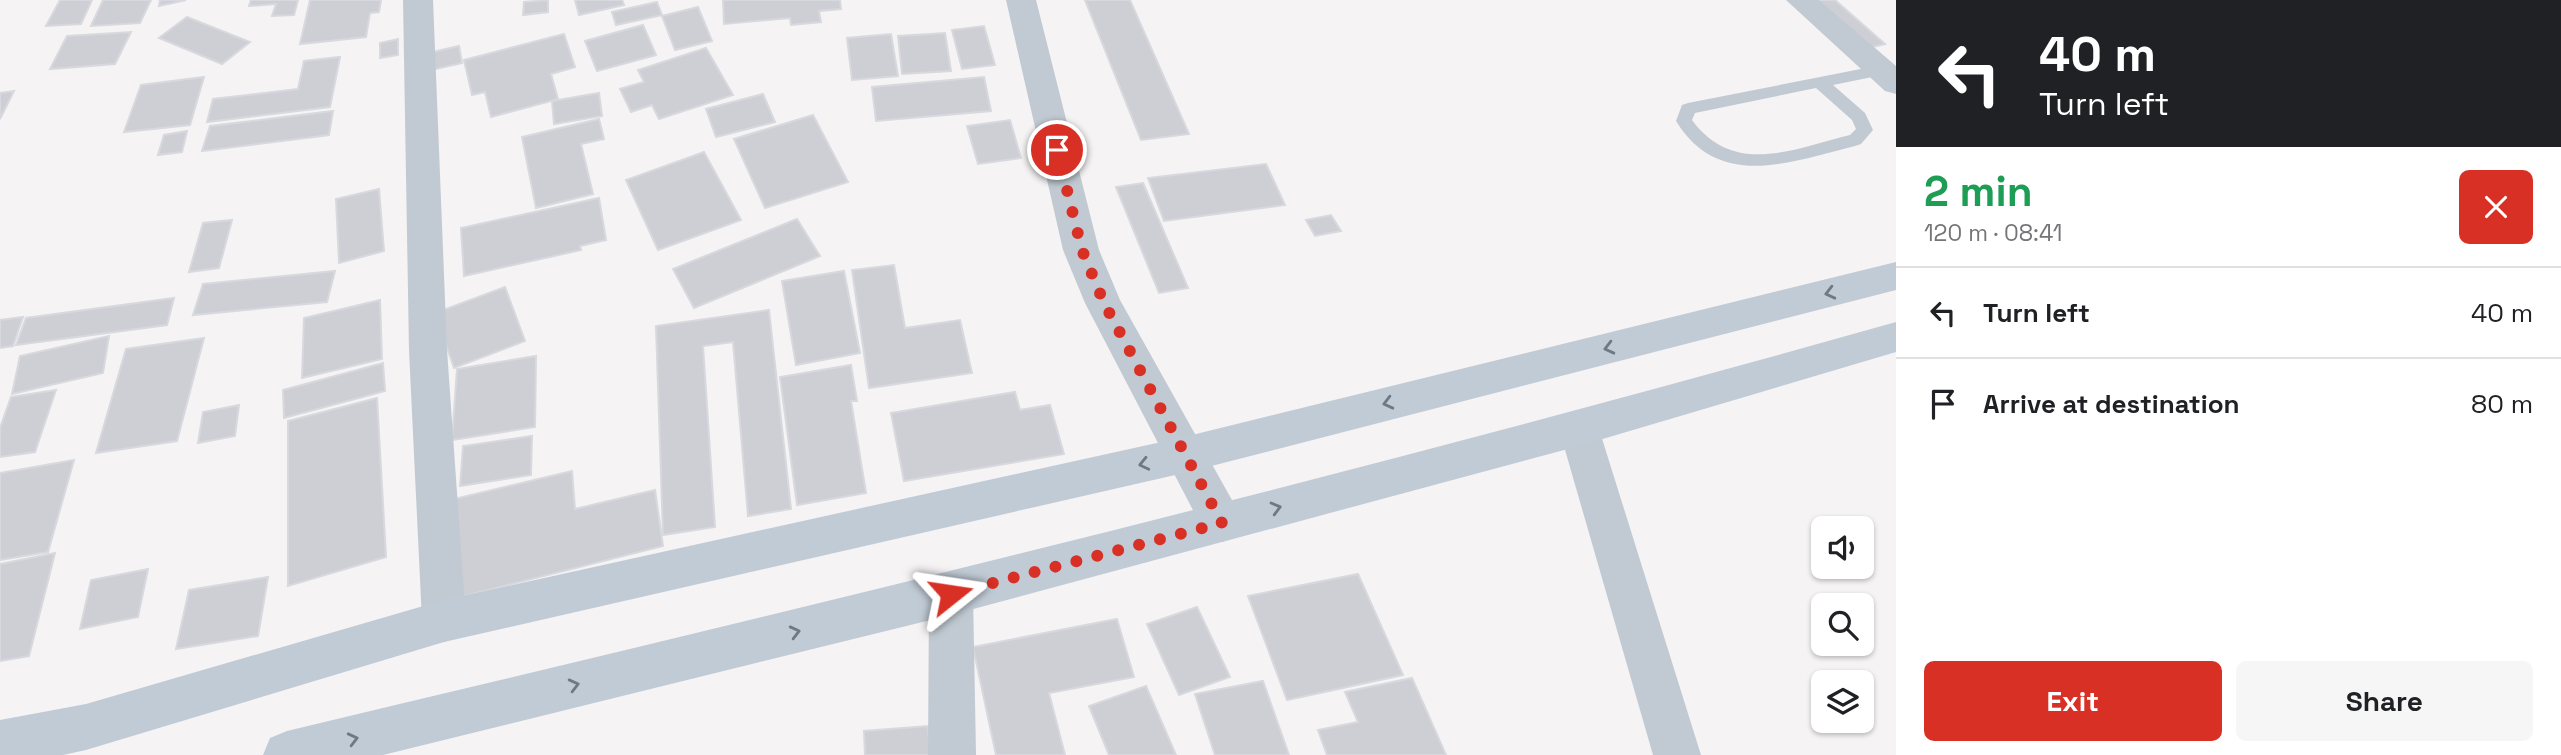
<!DOCTYPE html>
<meta charset="utf-8">
<style>
:root{--surface:#fff;--page:#f6f6f6;--text:#202124;--muted:#757577;--line:#e0e0e0;--accent:#d93025}
body{margin:0;font-family:"Space Grotesk",sans-serif;background:var(--page);color:var(--text);height:100vh;display:flex;flex-direction:column;font-size:26px;white-space:nowrap}
*{box-sizing:border-box;margin:0}
p{font-size:23px;color:var(--muted)}
.icon{flex:none;width:38px;height:38px;fill:none;stroke:currentColor;stroke-width:2;stroke-linecap:round;stroke-linejoin:round}
.map{position:relative;flex:1;overflow:hidden}
.drawer{display:flex;flex-direction:column;background:var(--surface);width:665px}
.drawer>*{flex:none}
.guide{background:#202124;color:#fff;overflow:hidden}
.tools{position:absolute;left:1811px;top:516px;display:grid;gap:14px}
.tools a{display:grid;place-items:center;width:63px;height:63px;border-radius:10px;background:var(--surface);box-shadow:0 2px 5px #0004;font-size:35px}
.pin{position:absolute;display:grid;place-items:center;width:60px;height:60px;color:#fff;margin:-30px;border:4px solid #fff;border-radius:50%;box-shadow:0 2px 7px #0007}
.me{position:absolute;width:77px;margin:-38px;rotate:75deg;stroke-linejoin:round;filter:drop-shadow(0 0 5px #0008)}
.turn{display:flex;align-items:center;gap:24px;height:147px;padding:0 28px;font-size:32px}
.turn .icon{width:91px;height:91px;stroke-width:2.5}
.turn b{display:block;font-size:49px;line-height:60px}
.round{display:grid;place-items:center;flex:none;width:74px;height:74px;border-radius:10px;background:var(--page)}
.summary{display:flex;align-items:center;justify-content:space-between;height:119px;padding:0 28px}
h1{font-size:42px;font-weight:800;line-height:52px;color:#1e9e55}
.cta{display:flex;gap:14px;margin-top:auto;padding:14px 28px}
.cta a{flex:1;height:80px;border-radius:10px;background:var(--accent);color:#fff;font-size:28px;font-weight:800;line-height:80px;text-align:center}
.cta a+a{background:var(--page);color:var(--text)}
ul{padding:0;list-style:none}
li{display:flex;align-items:center;gap:21px;height:91px;padding:0 28px;border-top:2px solid var(--line)}
li div{flex:1}
li b{display:block;font-size:26px}
li em{font-style:normal}
main{display:flex;flex:1;min-height:0}
.map>svg:first-child{display:block}
.building{fill:#cdcfd5;stroke:#d7d9de;stroke-width:2}
.lines{fill:none;stroke-linecap:round;stroke-linejoin:round}
.lane{fill:#c1cad2;fill-rule:evenodd}
.street{fill:#c1cad2;fill-rule:evenodd}
.secondary{fill:#c1cbd6;fill-rule:evenodd}
.oneway{stroke:#6e7984}
.route{stroke:#d93025;stroke-width:12;stroke-dasharray:0 21.6}
</style>
<main>
<div class="map">
<svg width="1896" height="755" viewBox="0 0 1896 755">
<rect width="100%" height="100%" fill="#f5f3f3"/>
<path class="building" d="M60 0H92L81 24 46 26Z
M103 0H151L140 23 91 26Z
M160 0H186L159 6Z
M251 0H298L294 15 272 16 276 4 249 6Z
M310 0H381L379 12 370 13 366 37 300 44Z
M548 0V12L523 15 524 2Z
M575 0H622L624 5 579 15Z
M723 0H840L841 9 819 11 821 22 791 25 790 18 724 24Z
M1085 0H1130L1189 134 1141 140Z
M1810 0H1835L1885 44 1865 49Z
M657 2 662 15 616 25 612 12Z
M698 7 712 41 675 50 662 16Z
M187 17 250 42 222 64 159 38Z
M643 25 656 55 597 71 585 41Z
M984 26 995 65 962 69 952 30Z
M131 32 115 64 50 69 67 36Z
M945 33 951 71 902 74 898 36Z
M564 34 575 67 551 74 558 99 491 117 485 92 472 95 464 60Z
M891 34 898 76 852 80 847 38Z
M398 39V55L380 58V43Z
M459 46 462 63 431 70 428 53Z
M706 48 733 95 659 119 652 105 631 112 620 89 644 82 638 70Z
M340 57 330 107 207 122 213 99 298 89 304 61Z
M204 77 190 125 124 132 141 85Z
M984 77 991 111 876 121 872 87Z
M14 91 0 119V93Z
M599 93 602 116 554 124 552 101Z
M763 94 775 122 716 137 706 109Z
M333 111 329 135 202 151 210 126Z
M813 115 848 182 765 208 734 139Z
M599 119 604 139 581 144 593 194 536 208 522 137Z
M1010 120 1021 158 978 164 967 126Z
M187 131 182 152 158 155 164 135Z
M704 152 741 220 658 250 626 180Z
M1266 164 1285 205 1164 221 1148 178Z
M1143 183 1188 288 1159 293 1116 187Z
M379 189 384 251 339 263 336 199Z
M599 198 606 240 580 246 581 250 464 276 461 228Z
M1331 215 1341 231 1315 236 1306 220Z
M797 219 820 256 694 308 673 269Z
M232 220 219 268 189 272 203 223Z
M894 265 905 328 960 320 972 373 869 388 852 270Z
M335 271 327 302 193 315 203 284Z
M844 271 860 353 796 365 782 281Z
M505 287 525 341 454 368 435 313Z
M174 298 167 325 16 345 26 318Z
M380 300 382 359 302 378 304 318Z
M769 310 791 509 748 516 733 342 703 346 715 527 663 535 656 326Z
M23 317 13 346 0 348V320Z
M109 336 103 373 12 394 20 356Z
M204 338 177 441 96 453 126 349Z
M536 356 535 427 452 440 457 369Z
M383 363 385 391 284 418 283 390Z
M851 365 857 401H851L866 493 797 505 780 377Z
M56 390 35 452 0 457V428L11 397Z
M1015 392 1020 410 1050 405 1064 454 904 481 891 413Z
M377 398 386 557 288 586V421Z
M239 405 235 436 198 443 203 412Z
M532 436 531 475 460 486 463 446Z
M74 460 48 552 0 560V473Z
M572 471 575 509 655 490 663 546 456 598 454 499Z
M55 553 29 656 0 661V564Z
M148 569 138 617 80 629 91 580Z
M1358 574 1403 675 1287 700 1248 596Z
M268 577 258 636 176 649 189 590Z
M1197 607 1230 677 1179 695 1147 624Z
M1117 619 1134 677 1049 693 1065 755H996L973 647Z
M1412 678 1446 755H1327L1318 730 1358 722 1345 692Z
M1263 681 1289 755H1215L1195 694Z
M1146 686 1176 755H1109L1089 706Z
M928 726 930 755H865L864 731Z"/>
<g class="lines">
<path class="lane" d="M1881 65 1889 70 1887 74 1833 85 1865 113 1873 130 1861 144 1855 146C1790 162 1719 191 1676 121L1682 105 1688 103ZM1816 88 1852 120 1856 129 1850 135C1793 149 1734 177 1692 120L1695 113Z"/>
<path class="street" d="M403 0H433L447 350 466 621 460 636 444 642 428 636 422 621 409 350Z
M1006 0H1036L1099 250 1120 300 1237 509 1243 523 1237 537 1222 542 1207 537 1085 303 1063 250Z
M1786 0H1819L1896 66V94L1885 91Z
M1579 412 1593 417 1599 429 1701 755H1653L1559 429 1565 417Z
M951 573 966 579 973 594 976 755H928L929 594 936 579Z"/>
<path class="secondary" d="M1896 262V290L1184 473 444 642 86 750 63 755H0V720L86 704 444 600 1184 437Z
M1896 322V352L1579 446 951 615 383 755H263L270 738 287 731C826 603 1363 473 1896 322Z"/>
</g>
<defs><path id="oneway-chevron" d="M-2-3.5L2.5 0L-2 3.5" fill="none" stroke-width="1.6" stroke-linecap="round" stroke-linejoin="round" transform="scale(1.75)"/></defs>
<g class="oneway">
<use href="#oneway-chevron" transform="translate(1830 293) rotate(166)"/>
<use href="#oneway-chevron" transform="translate(1609 348) rotate(166)"/>
<use href="#oneway-chevron" transform="translate(1388 403) rotate(166)"/>
<use href="#oneway-chevron" transform="translate(1144 464) rotate(167)"/>
<use href="#oneway-chevron" transform="translate(1276 508) rotate(-15)"/>
<use href="#oneway-chevron" transform="translate(795 632) rotate(-14)"/>
<use href="#oneway-chevron" transform="translate(574 685) rotate(-14)"/>
<use href="#oneway-chevron" transform="translate(353 739) rotate(-14)"/>
</g>
<g class="lines">
<path class="route" d="M951 594 1222 523 1104 303 1082 250 1057 150"/>
</g>
</svg>
<div class="tools">
<a><svg class="icon" aria-label="sound" viewBox="0 0 24 24"><path d="M4 9h4l5-4v14l-5-4H4zM17 9q2 3 0 6"/></svg></a>
<a><svg class="icon" aria-label="search" viewBox="0 0 24 24"><circle cx="10" cy="10" r="6"/><path d="M15 15l6 6"/></svg></a>
<a><svg class="icon" aria-label="layers" viewBox="0 0 24 24"><path d="M12 4l9 5-9 5-9-5zM3 14l9 5 9-5"/></svg></a>
</div>
<div class="pin" style="left:1057px;top:150px;background:#d93025"><svg class="icon" aria-label="arrive" viewBox="0 0 24 24"><path d="M6 21V4h12l-3 4 3 4H6"/></svg></div>
<svg class="me" style="left:951px;top:594px" viewBox="-20 -20 40 40"><path d="M0-17L14 15 0 8-14 15z" fill="#d93025" stroke="#fff" stroke-width="4"/></svg>
</div>
<section class="drawer">
<div class="guide">
<div class="turn"><svg class="icon" aria-label="left" viewBox="0 0 24 24"><path d="M17 20v-9H6M10 6l-5 5 5 5"/></svg><div><b>40 m</b>Turn left</div></div>
</div>
<div class="summary"><div><h1>2 min</h1><p>120 m · 08:41</p></div><a class="round" style="background:#d93025;color:#fff"><svg class="icon" aria-label="close" viewBox="0 0 24 24"><path d="M6 6l12 12M18 6L6 18"/></svg></a></div>
<ul>
<li><svg class="icon" aria-label="left" viewBox="0 0 24 24"><path d="M17 20v-9H6M10 6l-5 5 5 5"/></svg><div><b>Turn left</b></div><em>40 m</em></li>
<li><svg class="icon" aria-label="arrive" viewBox="0 0 24 24"><path d="M6 21V4h12l-3 4 3 4H6"/></svg><div><b>Arrive at destination</b></div><em>80 m</em></li>
</ul>
<div class="cta"><a>Exit</a><a>Share</a></div>
</section>
</main>
